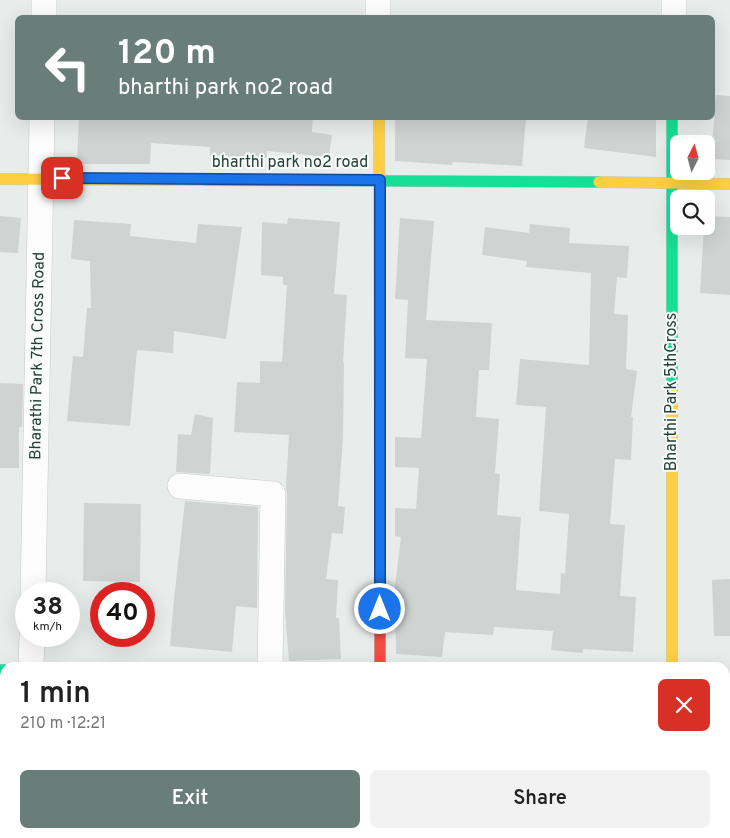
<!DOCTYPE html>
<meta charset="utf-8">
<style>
:root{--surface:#fff;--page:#f2f2f2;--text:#222;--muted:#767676;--accent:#697e78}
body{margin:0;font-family:Overpass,sans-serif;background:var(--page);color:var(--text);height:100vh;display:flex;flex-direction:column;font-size:19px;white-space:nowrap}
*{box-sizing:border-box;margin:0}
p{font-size:16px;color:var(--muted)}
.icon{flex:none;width:28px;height:28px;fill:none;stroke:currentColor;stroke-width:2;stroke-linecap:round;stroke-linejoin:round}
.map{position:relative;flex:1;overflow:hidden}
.drawer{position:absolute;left:0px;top:662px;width:730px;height:176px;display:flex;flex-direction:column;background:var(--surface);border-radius:15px 15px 0 0;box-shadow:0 5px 20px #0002}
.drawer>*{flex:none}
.banner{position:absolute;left:15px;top:15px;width:700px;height:105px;border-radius:8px;box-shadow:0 5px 20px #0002;background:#697e78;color:#fff;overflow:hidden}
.needle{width:32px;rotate:6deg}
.controls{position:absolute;left:670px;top:135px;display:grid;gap:10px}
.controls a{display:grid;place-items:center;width:45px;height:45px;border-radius:8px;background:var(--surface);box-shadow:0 5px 20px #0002;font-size:25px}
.speed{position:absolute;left:15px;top:582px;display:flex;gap:10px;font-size:25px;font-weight:700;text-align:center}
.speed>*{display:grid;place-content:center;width:65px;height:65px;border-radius:50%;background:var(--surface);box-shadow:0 5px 20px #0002;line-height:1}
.speed small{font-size:12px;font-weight:400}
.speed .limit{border:8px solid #d22;background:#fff;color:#111}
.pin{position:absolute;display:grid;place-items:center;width:42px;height:42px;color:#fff;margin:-21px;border-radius:10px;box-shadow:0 2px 8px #0006}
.me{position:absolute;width:55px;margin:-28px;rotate:0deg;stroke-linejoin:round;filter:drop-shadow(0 0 4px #0008)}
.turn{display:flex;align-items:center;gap:18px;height:105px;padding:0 20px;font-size:22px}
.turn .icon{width:65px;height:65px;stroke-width:2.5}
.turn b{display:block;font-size:35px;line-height:42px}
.round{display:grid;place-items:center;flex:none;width:52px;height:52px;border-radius:8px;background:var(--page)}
.summary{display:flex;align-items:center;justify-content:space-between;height:85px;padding:0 20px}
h1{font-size:30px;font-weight:600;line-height:38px}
.action{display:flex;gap:10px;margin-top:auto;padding:10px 20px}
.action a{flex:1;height:58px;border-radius:8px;background:var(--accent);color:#fff;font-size:20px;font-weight:600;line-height:58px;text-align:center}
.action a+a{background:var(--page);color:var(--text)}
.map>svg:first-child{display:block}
.built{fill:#d6dedb}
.building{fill:#cfd4d2}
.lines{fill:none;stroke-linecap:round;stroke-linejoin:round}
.street-casing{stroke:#c5cac8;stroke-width:26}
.fast-casing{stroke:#c3cbc8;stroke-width:12}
.slow-casing{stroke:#c3cbc8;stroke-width:12}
.jam-casing{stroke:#c3cbc8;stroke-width:12}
.street{stroke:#fcfcfc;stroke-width:25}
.fast{stroke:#16e098;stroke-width:11}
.slow{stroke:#ffcf43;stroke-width:11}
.jam{stroke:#f24e42;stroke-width:11}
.route-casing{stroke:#114b97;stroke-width:12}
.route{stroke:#1a73e8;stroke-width:9}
.labels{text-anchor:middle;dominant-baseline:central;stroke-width:4;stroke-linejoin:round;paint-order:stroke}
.street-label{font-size:16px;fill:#24423a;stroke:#f7fbf9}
</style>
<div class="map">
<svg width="730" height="838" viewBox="0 0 730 838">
<rect width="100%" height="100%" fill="#e8edeb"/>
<path class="built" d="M0 711 5 712V834H725V756L730 757V838H0Z"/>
<path class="building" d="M716 95 730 96V160L711 159Z
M79 118H313L312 132 332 135 329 157 267 151V158L253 157V158L210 155V147L151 143 150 164H77Z
M395 118H526L522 166 453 162 452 165 395 161Z
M588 118H656V157L584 148Z
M0 216 21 218 18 253 0 252Z
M706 216 730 217V295L700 293 704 226H706Z
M288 218 340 222 334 294 347 295 343 363H344L343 439 338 506 345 507 343 534 332 533 326 579 338 580 336 618H339L341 659 289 661 285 611 287 494 286 487 289 435 234 432 237 382 260 383V361L282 362 287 285H283V277L261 275 262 222 287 224Z
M400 218 434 221 426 320 492 323 489 370H479L476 417 499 419 495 473 500 474 497 515 521 517 516 590 560 594 561 573 565 574 569 514 539 511 546 407 516 405 520 359 589 365 591 273 526 267 527 261 482 255 485 227 529 233 530 224 570 228 569 243 629 246 627 278 617 277 614 314 628 315 626 369 637 371 631 417H633L631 460 615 459 610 524 625 525 620 596 636 597 633 652 583 649 582 653 551 650 553 631 494 627 493 635 445 632 442 657 396 654 395 586 401 537 395 536V508L416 509 419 468 395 467V437L421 438 427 359 405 358 408 300 395 299Z
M74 220 131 224 130 236 196 243 198 224 242 227 226 339 174 331 173 353 137 350 130 426 67 421 73 356 83 357 87 308H91L90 261 71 259Z
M0 383 23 384 22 427H19V468H0Z
M195 414 213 418 210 474 176 472 178 434 191 435Z
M185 501 258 507 257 608 236 606 232 652 170 646 174 599Z
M84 503 141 504 140 582 83 581Z
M730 579V636H714L712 580Z"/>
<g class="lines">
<defs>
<path id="street" d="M378 0V18
M44 18V0
M674 18V0
M180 486 273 494 270 668
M33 594 42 118
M31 668 32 636"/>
<path id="fast" d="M672 118V391
M204 180 599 182
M0 670H5
M725 710 730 711"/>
<path id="slow" d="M379 118 380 477
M0 179 204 180
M599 182 730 184
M672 391V668"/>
<path id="jam" d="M380 477V668"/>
</defs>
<use href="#street" class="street-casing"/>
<use href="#fast" class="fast-casing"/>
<use href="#slow" class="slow-casing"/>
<use href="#jam" class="jam-casing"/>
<use href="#street" class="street"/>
<use href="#fast" class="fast"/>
<use href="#slow" class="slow"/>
<use href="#jam" class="jam"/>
</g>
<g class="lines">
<defs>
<path id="route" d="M62 178 380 180V609"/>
</defs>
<use href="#route" class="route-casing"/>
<use href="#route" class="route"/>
</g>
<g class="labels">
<g class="street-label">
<text x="290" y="163">bharthi park no2 road</text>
<text transform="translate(38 356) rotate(-89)">Bharathi Park 7th Cross Road</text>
<text transform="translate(672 392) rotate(-90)">Bharthi Park 5thCross</text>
</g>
</g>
</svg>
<div class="controls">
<a><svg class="needle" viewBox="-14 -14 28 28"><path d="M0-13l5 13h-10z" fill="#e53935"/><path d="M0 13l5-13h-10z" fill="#767676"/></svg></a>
<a><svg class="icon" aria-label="search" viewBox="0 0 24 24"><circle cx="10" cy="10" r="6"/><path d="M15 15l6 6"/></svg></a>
</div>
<div class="speed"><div>38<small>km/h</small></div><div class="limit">40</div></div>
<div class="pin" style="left:62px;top:178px;background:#d93025"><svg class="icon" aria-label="arrive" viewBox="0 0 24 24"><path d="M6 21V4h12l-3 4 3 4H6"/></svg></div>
<svg class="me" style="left:380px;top:609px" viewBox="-20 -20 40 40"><circle r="17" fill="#1a73e8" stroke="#fff" stroke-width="3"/><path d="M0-11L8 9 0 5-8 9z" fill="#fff"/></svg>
<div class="banner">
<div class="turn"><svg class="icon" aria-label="left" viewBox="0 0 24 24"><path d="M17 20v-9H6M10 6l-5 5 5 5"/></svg><div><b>120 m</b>bharthi park no2 road</div></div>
</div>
<section class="drawer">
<div class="summary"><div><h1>1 min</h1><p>210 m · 12:21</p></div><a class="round" style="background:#d93025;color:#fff"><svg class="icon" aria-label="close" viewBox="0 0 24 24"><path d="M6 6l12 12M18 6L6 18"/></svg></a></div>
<div class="action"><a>Exit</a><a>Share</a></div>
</section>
</div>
